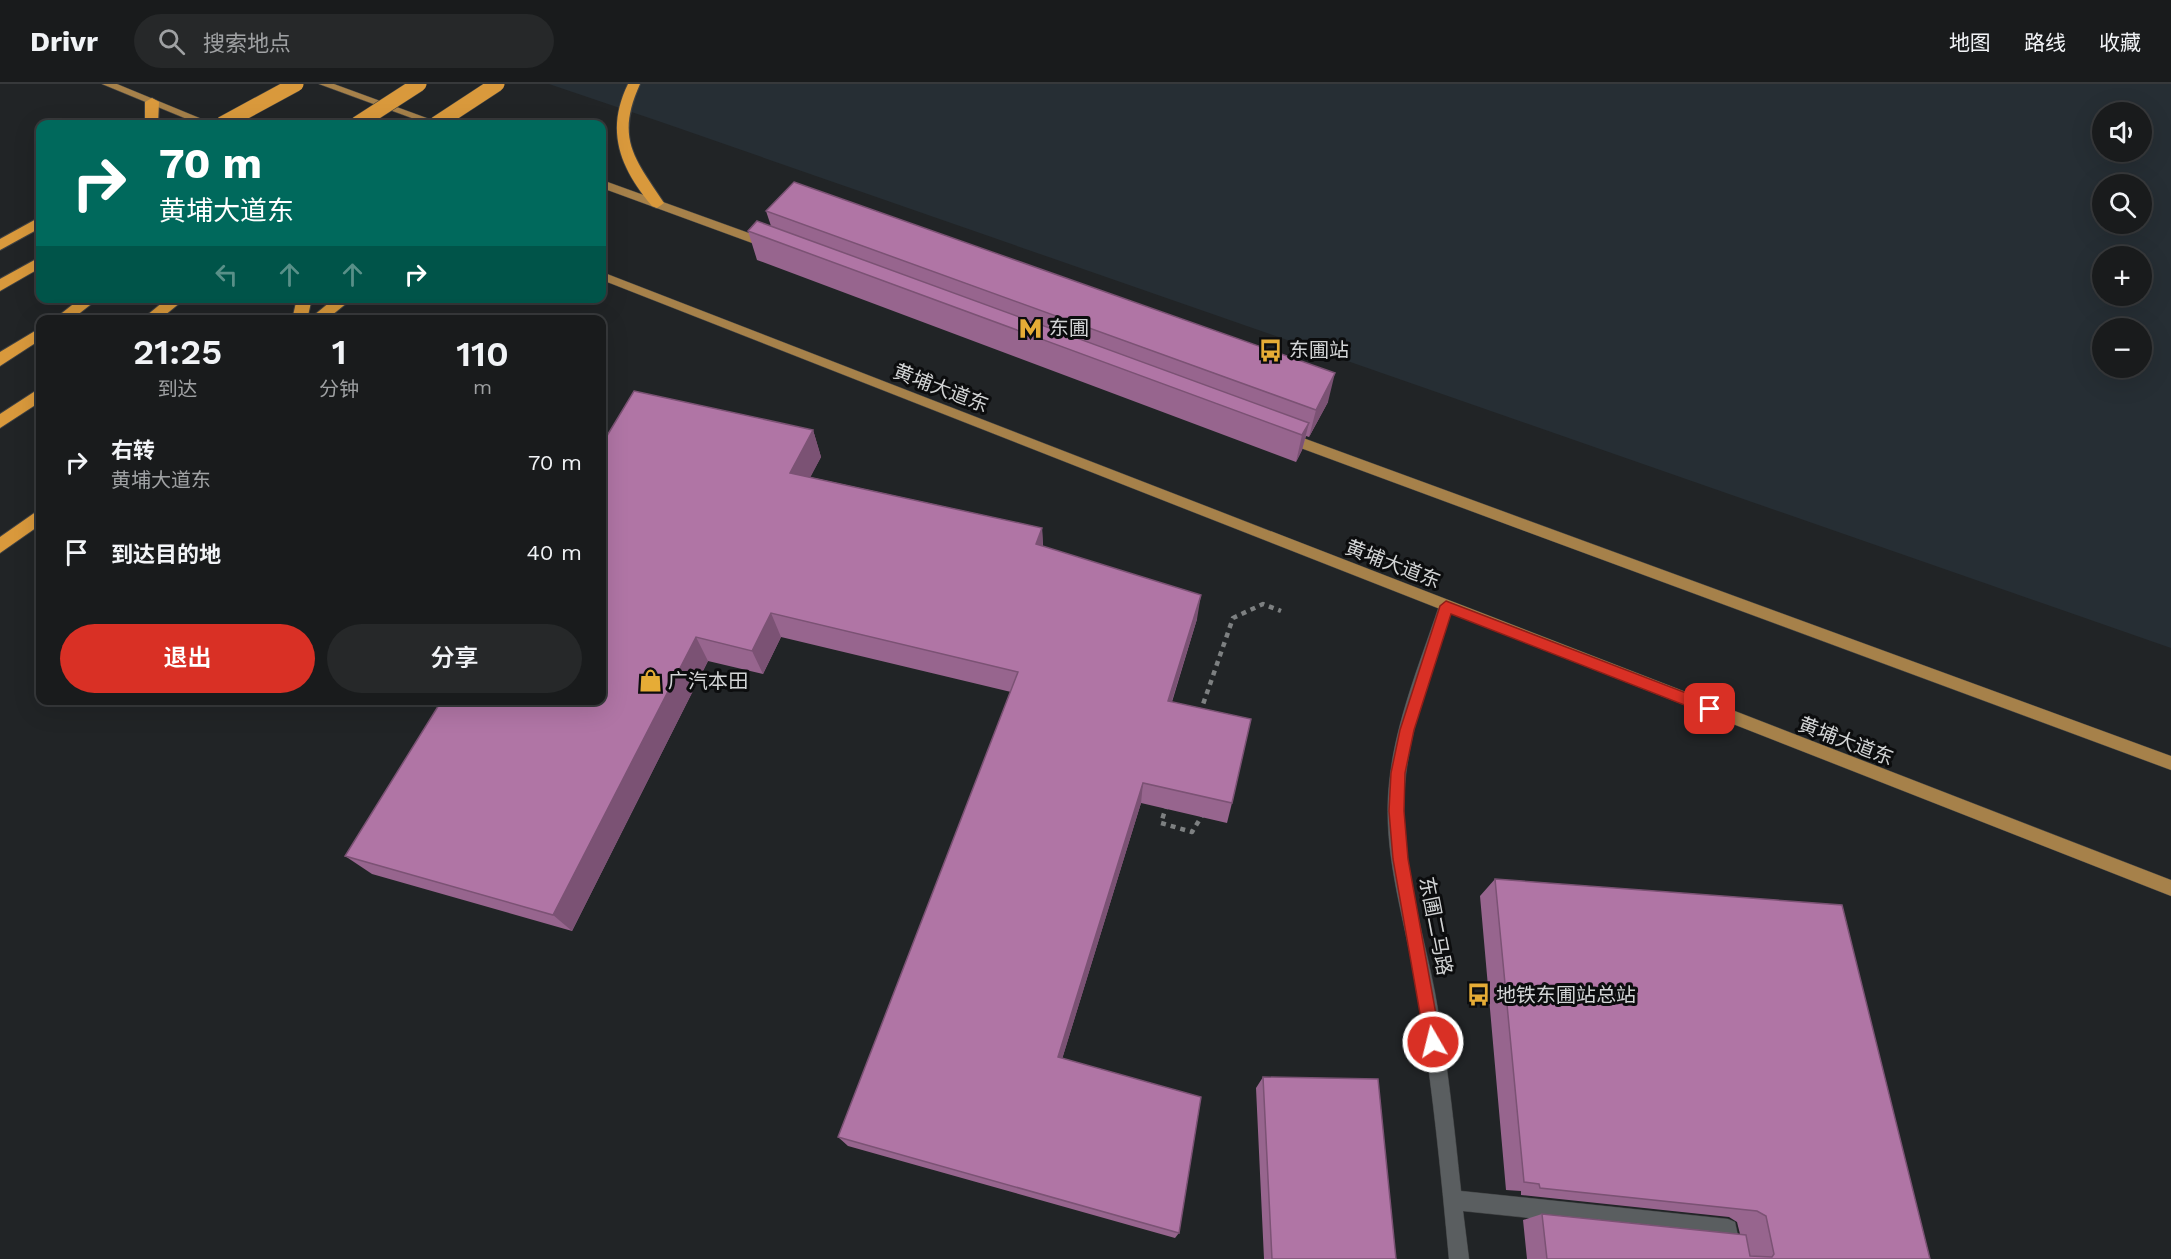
<!DOCTYPE html>
<html lang="zh">
<meta charset="utf-8">
<style>
:root{--surface:#191b1c;--page:#262829;--text:#f1f3f6;--muted:#9fa1a3;--line:#37393b;--accent:#d93025}
body{margin:0;font-family:"Work Sans","Noto Sans SC",sans-serif;background:var(--page);color:var(--text);height:100vh;display:flex;flex-direction:column;font-size:22px;white-space:nowrap}
*{box-sizing:border-box;margin:0}
p{font-size:20px;color:var(--muted)}
.icon{flex:none;width:33px;height:33px;fill:none;stroke:currentColor;stroke-width:2;stroke-linecap:round;stroke-linejoin:round}
.map{position:relative;flex:1;overflow:hidden}
.drawer{position:absolute;left:36px;top:231px;width:570px;height:390px;display:flex;flex-direction:column;background:var(--surface);border-radius:12px;box-shadow:0 6px 24px #0002,0 0 0 2px var(--line)}
.drawer>*{flex:none}
.hud{position:absolute;left:36px;top:36px;width:570px;height:183px;border-radius:12px;box-shadow:0 6px 24px #0002,0 0 0 2px var(--line);background:#00695c;color:#fff;overflow:hidden}
.fabs{position:absolute;left:2092px;top:18px;display:grid;gap:12px}
.fabs a{display:grid;place-items:center;width:60px;height:60px;border-radius:50%;background:var(--surface);box-shadow:0 6px 24px #0002,0 0 0 2px var(--line);font-size:30px}
.pin{position:absolute;display:grid;place-items:center;width:51px;height:51px;color:#fff;margin:-26px;border-radius:12px;box-shadow:0 3px 9px #0006}
.me{position:absolute;width:66px;margin:-33px;rotate:352deg;stroke-linejoin:round;filter:drop-shadow(0 0 4px #0008)}
.turn{display:flex;align-items:center;gap:21px;height:126px;padding:0 24px;font-size:27px}
.turn .icon{width:78px;height:78px;stroke-width:2.5}
.turn b{display:block;font-size:42px;line-height:51px}
.lanes{display:flex;align-items:center;height:57px;padding:0 24px;background:#0003;justify-content:center;gap:30px;direction:ltr}
.lanes .off{opacity:.35}
.eta{display:flex;justify-content:space-evenly;align-items:center;height:102px;text-align:center}
.eta b{font-size:36px;font-weight:600;line-height:42px}
.primary-button{display:flex;gap:12px;margin-top:auto;padding:12px 24px}
.primary-button a{flex:1;height:69px;border-radius:36px;background:var(--accent);color:#fff;font-size:24px;font-weight:600;line-height:69px;text-align:center}
.primary-button a+a{background:var(--page);color:var(--text)}
ul{padding:0;list-style:none}
li{display:flex;align-items:center;gap:18px;height:90px;padding:0 24px}
li div{flex:1}
li b{display:block;font-size:22px}
li em{font-style:normal}
header{display:flex;align-items:center;gap:36px;box-sizing:border-box;height:84px;padding:0 30px;background:var(--surface);border-bottom:2px solid var(--line)}
header strong{font-size:28px}
nav{display:flex;gap:33px;margin-inline-start:auto;font-size:21px}
.search{width:420px;height:54px;background:var(--page);display:flex;align-items:center;gap:15px;box-sizing:border-box;padding:0 21px;border-radius:33px;color:var(--muted);font-size:22px}
.map>svg:first-child{display:block}
.built{fill:#262e34;fill-rule:evenodd}
.lines{fill:none;stroke-linecap:round;stroke-linejoin:round}
.minor-casing{stroke:#3f4142;stroke-width:1}
.major-casing{stroke:#3f4142;stroke-width:1}
.highway-casing{stroke:#3f4142;stroke-width:2}
.path{stroke:#7d8081;stroke-width:4.5;stroke-dasharray:5 5;stroke-linecap:butt}
.minor{fill:#5a5e60;fill-rule:evenodd}
.major{fill:#a6814a;fill-rule:evenodd}
.highway{fill:#d9993c;fill-rule:evenodd}
.highway-bridge-casing{stroke:#3f4142;stroke-width:16;stroke-linecap:butt}
.highway-bridge{stroke:#d9993c;stroke-width:15}
.wall{fill:#97658e}
.shaded-wall{fill:#7b5274}
.building{fill:#b075a5;stroke:#7b5274;stroke-width:1.5}
.route{fill:#d93025;stroke:#8d1f18;stroke-width:1.5}
.labels{text-anchor:middle;dominant-baseline:central;stroke-width:6;stroke-linejoin:round;paint-order:stroke}
.poi-label{font-size:20px;fill:#d2d4d5;stroke:#0c0d0e;text-anchor:start}
.street-label{font-size:20px;fill:#d2d4d5;stroke:#0c0d0e}
</style>
<header>
<strong>Drivr</strong>
<div class="search"><svg class="icon" aria-label="search" viewBox="0 0 24 24"><circle cx="10" cy="10" r="6"/><path d="M15 15l6 6"/></svg>搜索地点</div>
<nav><a>地图</a><a>路线</a><a>收藏</a></nav>
</header>
<div class="map">
<svg width="2171" height="1175" viewBox="0 0 2171 1175">
<rect width="100%" height="100%" fill="#212426"/>
<path class="built" d="M549 0H2171V564L664 39ZM2103 28H2142V68H2103ZM2103 100H2142V140H2103ZM2103 172H2142V212H2103ZM2103 244H2142V284H2103Z"/>
<g class="lines">
<defs>
<path id="minor" d="M1446 516 1451 518 1453 522C1433 585 1406 649 1404 716 1401 781 1423 845 1435 909 1447 974 1454 1041 1461 1107L1728 1135 1735 1138 1743 1175H1723L1720 1154 1463 1127 1469 1175H1449C1441 1088 1432 999 1418 913 1408 847 1385 782 1388 715 1391 648 1418 585 1439 522L1441 518Z"/>
<path id="major" d="M102 0H117L214 40H199Z
M319 0H334L443 40H428Z
M602 96 771 157 773 160 767 164 763 163 602 104Z
M602 188 2171 796V812L602 196Z
M1284 347 2171 672V686L1279 356 1277 352Z"/>
<path id="highway" d="M628 0H640C615 55 635 75 664 119L657 124 652 122C620 84 605 47 628 0Z
M152 14 159 18 158 40H145V18Z
M40 133V144L0 166V155Z
M40 173V184L0 207V195Z
M81 214H99L71 236H53Z
M168 214H186L159 236H141Z
M297 214H312L307 236H292Z
M335 214H353L326 236H308Z
M40 244V256L0 282V268Z
M40 304V318L0 344V330Z
M40 425V441L0 469V453Z"/>
</defs>
<use href="#minor" class="minor-casing"/>
<use href="#major" class="major-casing"/>
<use href="#highway" class="highway-casing"/>
<path class="path" d="M1200 629 1233 534 1263 520 1281 527
M1167 720 1161 739 1192 748 1203 730"/>
<use href="#minor" class="minor"/>
<use href="#major" class="major"/>
<use href="#highway" class="highway"/>
<defs>
<path id="highway-bridge" d="M222 40 296 0
M357 40 419 0
M436 40 497 0"/>
</defs>
<use href="#highway-bridge" class="highway-bridge-casing"/>
<use href="#highway-bridge" class="highway-bridge"/>
</g>
<path class="wall" d="M766 127 1328 318 1309 353 1306 352 1302 366 1296 378 757 176 748 147 771 142Z
M813 346 821 373 810 393 1042 444 1043 462 1197 535 1172 618 1232 719 1227 739 1141 719 1062 975 1179 1149 1175 1154 848 1062 838 1053 1011 608 781 553 763 590 708 577 572 847 372 790 345 772Z
M1495 795 1930 1175H1527L1523 1136 1542 1130 1740 1150 1737 1138 1729 1133 1521 1111V1107L1506 1106 1480 812Z
M1263 993 1396 1175H1264L1256 1004Z"/>
<path class="shaded-wall" d="M1335 289 1328 318 1309 353 1316 326Z
M1309 339 1302 366 1296 378 1302 351Z
M813 346 821 373 799 415 790 389Z
M1042 444 1043 470 1036 460Z
M1201 511 1197 535 1165 639 1168 617Z
M771 529 781 553 763 590 752 567Z
M696 553 708 577 572 847 553 831Z
M1143 699 1141 719 1059 985 1058 973Z"/>
<path class="building" d="M794 98 1335 289 1316 326 766 127Z
M757 137 1309 339 1302 351 748 147Z
M634 307 813 346 790 389 1042 444 1036 460 1201 511 1168 617 1251 635 1232 719 1143 699 1058 973 1201 1013 1179 1149 838 1053 1018 588 771 529 752 567 696 553 553 831 345 772 442 616H602V360Z
M1495 795 1842 821 1930 1175H1547L1542 1130 1746 1151 1750 1172 1772 1173 1774 1170 1766 1132 1757 1127 1540 1104 1539 1100 1524 1098Z
M1263 993 1378 995 1396 1175H1272Z"/>
<path class="route" d="M1446 517 1715 620 1717 625 1710 631 1451 530 1414 646 1405 689 1404 727 1408 775 1441 958 1438 964 1433 966 1427 964 1425 958 1393 775 1389 727 1391 689 1400 646 1440 522Z"/>
<defs>
<symbol id="metro-bare" viewBox="-9 -9 18 18"><path d="M-5.5 5V-5H-3L0 0L3-5H5.5V5H3V-.5L0 4L-3-.5V5Z" fill="#e6ac36" stroke="#0c0d0e" stroke-width="2.5" paint-order="stroke"/></symbol>
<symbol id="bus-bare" viewBox="-9 -9 18 18"><path d="M-5-6H5V4H4V6H2V4H-2V6H-4V4H-5ZM-3.5-4V0h7V-4ZM-3.5 1.2v1.5H-2V1.2ZM2 1.2v1.5H3.5V1.2Z" fill="#e6ac36" stroke="#0c0d0e" stroke-width="2.5" paint-order="stroke"/></symbol>
<symbol id="shop-bare" viewBox="-9 -9 18 18"><path d="M-5-2.5h2.3a2.7 3.5 0 0 1 5.4 0H5L5.5 6h-11ZM-1.5-2.5h3a1.5 2.3 0 0 0-3 0Z" fill="#e6ac36" stroke="#0c0d0e" stroke-width="2.5" paint-order="stroke"/></symbol>
</defs>
<g fill-rule="evenodd">
<use href="#metro-bare" x="1014" y="228" width="33" height="33"/>
<use href="#bus-bare" x="1254" y="250" width="33" height="33"/>
<use href="#shop-bare" x="634" y="580" width="33" height="33"/>
<use href="#bus-bare" x="1462" y="894" width="33" height="33"/>
</g>
<g class="labels">
<g class="poi-label">
<text x="1049" y="244">东圃</text>
<text x="1289" y="266">东圃站</text>
<text x="668" y="597">广汽本田</text>
<text x="1496" y="911">地铁东圃站总站</text>
</g>
<g class="street-label">
<text transform="translate(941 304) rotate(21)">黄埔大道东</text>
<text transform="translate(1393 480) rotate(21)">黄埔大道东</text>
<text transform="translate(1846 657) rotate(21)">黄埔大道东</text>
<text transform="translate(1436 842) rotate(79)">东圃二马路</text>
</g>
</g>
</svg>
<div class="fabs">
<a><svg class="icon" aria-label="sound" viewBox="0 0 24 24"><path d="M4 9h4l5-4v14l-5-4H4zM17 9q2 3 0 6"/></svg></a>
<a><svg class="icon" aria-label="search" viewBox="0 0 24 24"><circle cx="10" cy="10" r="6"/><path d="M15 15l6 6"/></svg></a>
<a>+</a>
<a>−</a>
</div>
<div class="pin" style="left:1710px;top:625px;background:#d93025"><svg class="icon" aria-label="arrive" viewBox="0 0 24 24"><path d="M6 21V4h12l-3 4 3 4H6"/></svg></div>
<svg class="me" style="left:1433px;top:958px" viewBox="-20 -20 40 40"><circle r="17" fill="#d93025" stroke="#fff" stroke-width="3"/><path d="M0-11L8 9 0 5-8 9z" fill="#fff"/></svg>
<div class="hud">
<div class="turn"><svg class="icon" aria-label="right" viewBox="0 0 24 24"><path d="M7 20v-9h11M14 6l5 5-5 5"/></svg><div><b>70 m</b>黄埔大道东</div></div>
<div class="lanes"><svg class="icon off" aria-label="left" viewBox="0 0 24 24"><path d="M17 20v-9H6M10 6l-5 5 5 5"/></svg><svg class="icon off" aria-label="ahead" viewBox="0 0 24 24"><path d="M12 20V5M6 11l6-6 6 6"/></svg><svg class="icon off" aria-label="ahead" viewBox="0 0 24 24"><path d="M12 20V5M6 11l6-6 6 6"/></svg><svg class="icon" aria-label="right" viewBox="0 0 24 24"><path d="M7 20v-9h11M14 6l5 5-5 5"/></svg></div>
</div>
<section class="drawer">
<div class="eta">
<div><b>21:25</b><p>到达</p></div>
<div><b>1</b><p>分钟</p></div>
<div><b>110</b><p>m</p></div>
</div>
<ul>
<li><svg class="icon" aria-label="right" viewBox="0 0 24 24"><path d="M7 20v-9h11M14 6l5 5-5 5"/></svg><div><b>右转</b><p>黄埔大道东</p></div><em>70 m</em></li>
<li><svg class="icon" aria-label="arrive" viewBox="0 0 24 24"><path d="M6 21V4h12l-3 4 3 4H6"/></svg><div><b>到达目的地</b></div><em>40 m</em></li>
</ul>
<div class="primary-button"><a>退出</a><a>分享</a></div>
</section>
</div>
